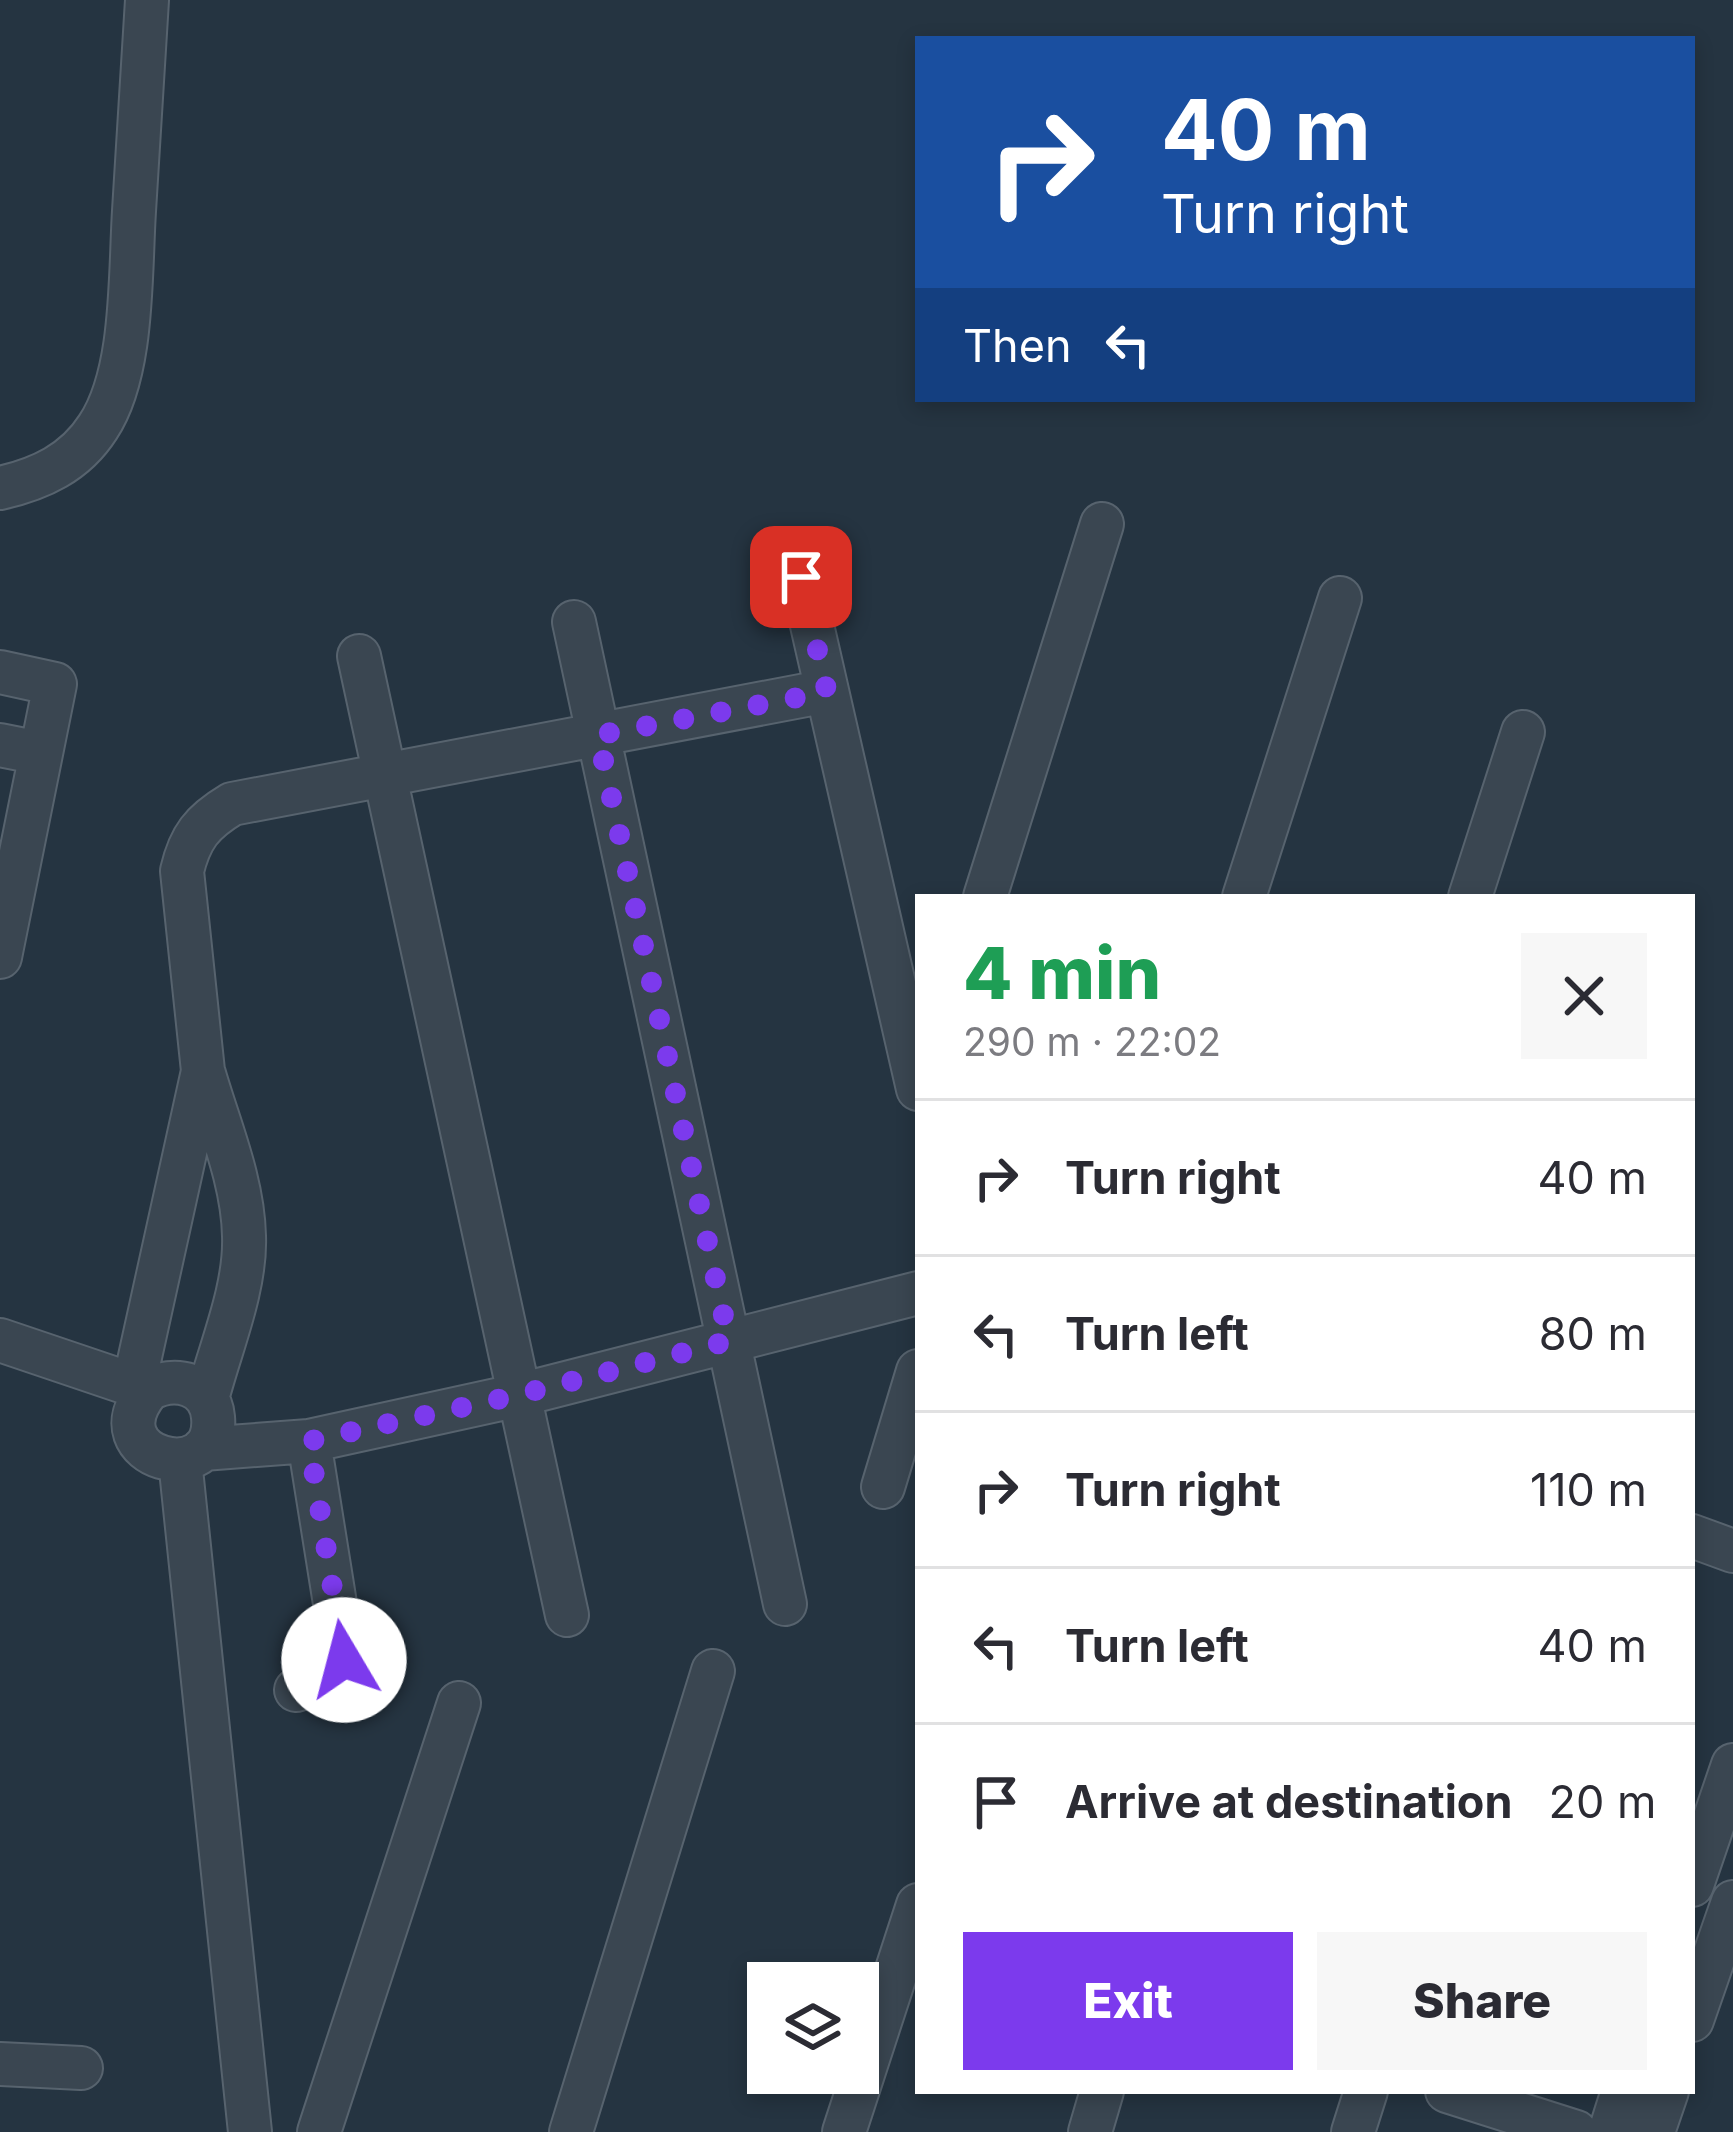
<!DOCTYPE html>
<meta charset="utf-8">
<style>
:root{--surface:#fff;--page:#f7f7f7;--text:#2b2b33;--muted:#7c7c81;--line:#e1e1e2;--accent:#7c3aed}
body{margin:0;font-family:Inter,sans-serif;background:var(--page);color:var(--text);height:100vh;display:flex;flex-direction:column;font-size:45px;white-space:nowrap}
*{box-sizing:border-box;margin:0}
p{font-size:39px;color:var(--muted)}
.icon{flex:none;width:66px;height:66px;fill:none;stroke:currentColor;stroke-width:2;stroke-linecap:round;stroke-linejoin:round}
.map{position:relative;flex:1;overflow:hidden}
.panel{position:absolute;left:915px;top:894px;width:780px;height:1200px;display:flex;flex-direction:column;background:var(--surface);border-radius:0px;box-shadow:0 6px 18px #0003}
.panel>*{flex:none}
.guide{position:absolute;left:915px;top:36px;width:780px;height:366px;border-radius:0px;box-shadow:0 6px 18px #0003;background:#1a4fa0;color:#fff;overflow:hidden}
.tools{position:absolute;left:747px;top:1962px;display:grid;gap:24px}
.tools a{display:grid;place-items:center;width:132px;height:132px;border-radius:0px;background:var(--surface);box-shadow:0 6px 18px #0003;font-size:60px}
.pin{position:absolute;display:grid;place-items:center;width:102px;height:102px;color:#fff;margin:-51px;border-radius:24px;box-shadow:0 6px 18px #0006}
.me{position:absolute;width:132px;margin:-66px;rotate:352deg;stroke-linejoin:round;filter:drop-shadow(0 0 9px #0008)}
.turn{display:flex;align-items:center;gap:42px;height:252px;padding:0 48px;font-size:54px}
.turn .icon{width:156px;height:156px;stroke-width:2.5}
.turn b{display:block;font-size:84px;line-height:102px}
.then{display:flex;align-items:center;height:114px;padding:0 48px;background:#0003;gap:24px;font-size:45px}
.round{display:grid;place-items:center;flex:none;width:126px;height:126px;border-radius:0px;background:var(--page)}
.headline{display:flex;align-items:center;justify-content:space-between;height:204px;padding:0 48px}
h1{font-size:72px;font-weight:800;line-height:90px;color:#1e9e55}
.cta{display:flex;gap:24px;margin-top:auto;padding:24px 48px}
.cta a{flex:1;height:138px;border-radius:0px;background:var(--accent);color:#fff;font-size:48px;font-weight:800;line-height:138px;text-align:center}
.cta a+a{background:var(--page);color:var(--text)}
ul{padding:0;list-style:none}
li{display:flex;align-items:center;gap:36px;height:156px;padding:0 48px;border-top:3px solid var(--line)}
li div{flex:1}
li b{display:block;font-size:45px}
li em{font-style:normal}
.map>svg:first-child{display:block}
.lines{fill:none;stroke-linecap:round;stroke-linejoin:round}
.street-casing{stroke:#57636e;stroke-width:46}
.street{stroke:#3a4651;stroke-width:42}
.route{stroke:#7c3aed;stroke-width:21;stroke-dasharray:0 37.8}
</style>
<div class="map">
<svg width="1733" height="2132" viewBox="0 0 1733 2132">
<rect width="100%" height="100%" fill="#253441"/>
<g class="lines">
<defs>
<path id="street" d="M0 488C40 479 75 463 98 427 134 373 130 274 134 211 138 141 143 70 147 0
M801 577 918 1089
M574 622 785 1604
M359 656 567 1615
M0 672 55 684 0 957
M0 745 40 753
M985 897 1102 524
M1244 897 1340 598
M1470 897 1523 732
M204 1074C219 1126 243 1181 244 1236 246 1289 220 1348 207 1399
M0 1340 148 1390C174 1375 210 1383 213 1417 220 1491 91 1459 148 1390
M134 1384 203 1071 182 871C190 837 202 822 232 804L827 691
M203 1449 309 1441 519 1395 918 1293
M180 1460 250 2132
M883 1487 918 1371
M1692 1536 1733 1551
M296 1690 332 1677 344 1660 309 1441
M1692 1885 1733 1765
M1692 2020 1733 1902
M0 2064 81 2068
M1447 2091 1576 2132
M319 2132 459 1703
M571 2132 713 1671
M844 2132 918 1905
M1090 2132 1102 2091
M1353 2132 1366 2091
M1610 2132 1623 2091
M1653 2132 1667 2091"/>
</defs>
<use href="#street" class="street-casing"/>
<use href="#street" class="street"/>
</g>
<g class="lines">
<path class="route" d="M344 1660 309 1441 518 1395 729 1341 598 735 827 692 801 577"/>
</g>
</svg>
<div class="tools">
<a><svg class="icon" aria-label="layers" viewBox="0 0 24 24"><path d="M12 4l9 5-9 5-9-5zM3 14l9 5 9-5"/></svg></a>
</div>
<div class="pin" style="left:801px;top:577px;background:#d93025"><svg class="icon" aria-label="arrive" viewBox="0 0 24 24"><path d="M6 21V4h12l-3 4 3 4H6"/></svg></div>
<svg class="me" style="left:344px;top:1660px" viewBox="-20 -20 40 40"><circle r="19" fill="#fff"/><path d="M0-13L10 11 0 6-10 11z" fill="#7c3aed"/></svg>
<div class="guide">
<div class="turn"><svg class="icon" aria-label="right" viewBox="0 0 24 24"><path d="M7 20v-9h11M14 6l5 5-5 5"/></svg><div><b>40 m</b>Turn right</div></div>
<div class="then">Then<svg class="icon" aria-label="left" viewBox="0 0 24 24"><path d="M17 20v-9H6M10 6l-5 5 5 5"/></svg></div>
</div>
<section class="panel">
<div class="headline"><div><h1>4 min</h1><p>290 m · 22:02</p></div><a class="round"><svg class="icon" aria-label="close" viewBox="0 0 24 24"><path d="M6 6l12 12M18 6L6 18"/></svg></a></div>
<ul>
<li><svg class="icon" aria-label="right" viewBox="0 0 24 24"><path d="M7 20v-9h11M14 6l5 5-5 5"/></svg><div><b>Turn right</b></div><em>40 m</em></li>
<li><svg class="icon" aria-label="left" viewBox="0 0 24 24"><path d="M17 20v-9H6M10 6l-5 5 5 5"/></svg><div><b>Turn left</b></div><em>80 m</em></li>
<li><svg class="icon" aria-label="right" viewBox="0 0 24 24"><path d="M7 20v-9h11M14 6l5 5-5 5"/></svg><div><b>Turn right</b></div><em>110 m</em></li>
<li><svg class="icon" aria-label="left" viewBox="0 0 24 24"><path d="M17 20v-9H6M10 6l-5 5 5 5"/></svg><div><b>Turn left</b></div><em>40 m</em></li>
<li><svg class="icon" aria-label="arrive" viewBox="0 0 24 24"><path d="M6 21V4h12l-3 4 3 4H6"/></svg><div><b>Arrive at destination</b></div><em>20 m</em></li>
</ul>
<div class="cta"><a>Exit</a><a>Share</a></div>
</section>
</div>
